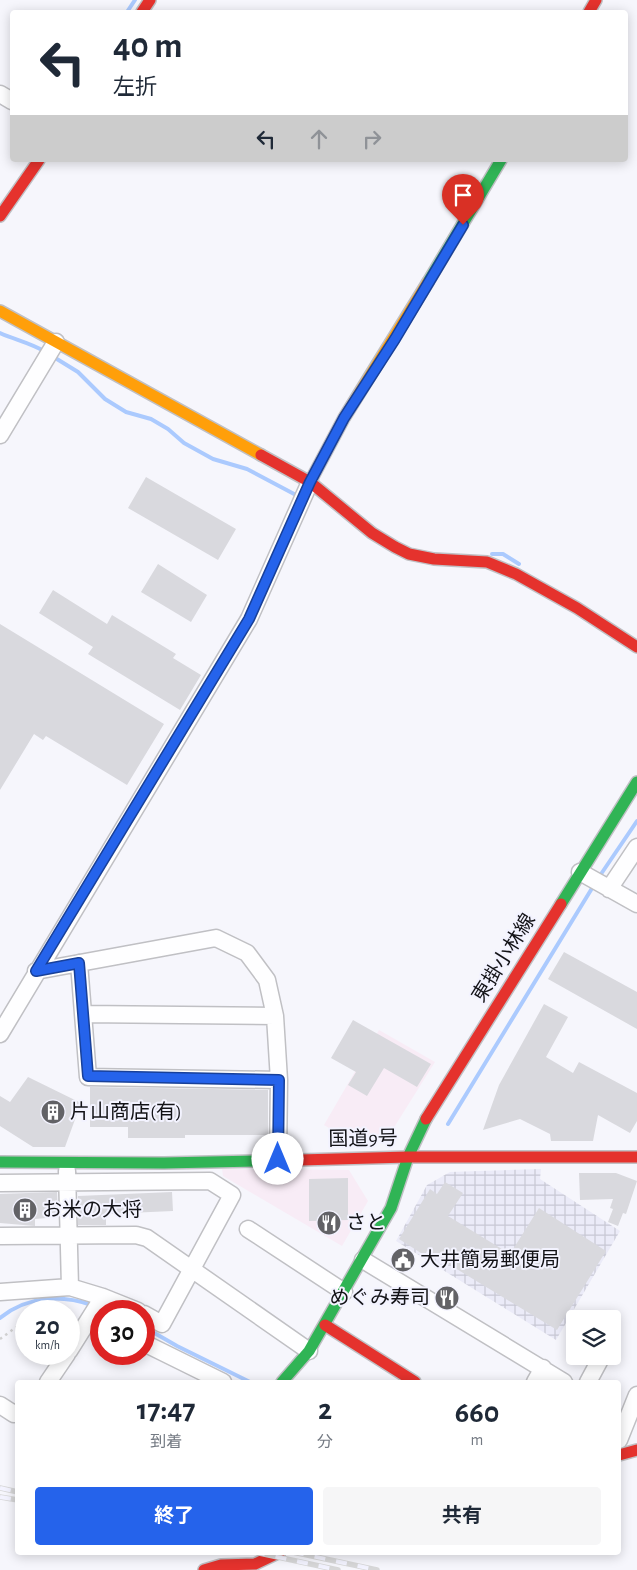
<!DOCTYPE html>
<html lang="ja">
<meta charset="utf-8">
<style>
:root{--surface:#fff;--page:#f6f6f7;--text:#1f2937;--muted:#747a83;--accent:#2563eb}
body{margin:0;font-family:"Alegreya Sans","Noto Sans JP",sans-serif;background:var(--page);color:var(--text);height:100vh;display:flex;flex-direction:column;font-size:19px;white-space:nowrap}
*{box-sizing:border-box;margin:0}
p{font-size:16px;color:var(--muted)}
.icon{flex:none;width:28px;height:28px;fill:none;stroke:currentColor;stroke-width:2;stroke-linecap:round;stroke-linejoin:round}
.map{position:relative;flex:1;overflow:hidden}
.panel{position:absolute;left:15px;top:1380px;width:606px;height:175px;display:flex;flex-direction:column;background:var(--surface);border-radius:5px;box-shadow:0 2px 12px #0003}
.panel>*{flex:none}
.top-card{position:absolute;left:10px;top:10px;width:618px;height:152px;border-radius:5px;box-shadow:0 2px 12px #0003;background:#fff;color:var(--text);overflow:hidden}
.controls{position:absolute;left:566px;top:1310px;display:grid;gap:10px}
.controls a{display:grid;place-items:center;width:55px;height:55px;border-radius:5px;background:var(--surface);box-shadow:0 2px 12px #0003;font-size:25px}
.speed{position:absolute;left:15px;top:1300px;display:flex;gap:10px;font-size:25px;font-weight:700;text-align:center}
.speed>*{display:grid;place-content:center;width:65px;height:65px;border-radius:50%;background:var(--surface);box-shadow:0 2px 12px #0003;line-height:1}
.speed small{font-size:12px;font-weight:400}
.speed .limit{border:8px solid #d22;background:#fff;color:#111}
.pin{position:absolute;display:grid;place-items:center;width:42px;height:42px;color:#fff;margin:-51px -21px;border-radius:50% 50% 50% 0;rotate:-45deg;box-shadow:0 0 5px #0007}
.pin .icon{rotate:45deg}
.me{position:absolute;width:55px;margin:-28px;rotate:0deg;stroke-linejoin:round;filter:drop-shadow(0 0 4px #0008)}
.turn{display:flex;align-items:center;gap:18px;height:105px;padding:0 20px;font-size:22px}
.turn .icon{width:65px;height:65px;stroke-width:2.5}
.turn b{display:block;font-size:35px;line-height:42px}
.lanes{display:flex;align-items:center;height:48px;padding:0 20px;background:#0003;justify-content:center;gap:25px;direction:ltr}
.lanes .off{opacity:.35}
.eta{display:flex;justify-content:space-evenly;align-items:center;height:85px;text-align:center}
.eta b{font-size:30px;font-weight:700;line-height:35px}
.primary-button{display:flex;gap:10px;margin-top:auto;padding:10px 20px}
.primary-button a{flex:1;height:58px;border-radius:5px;background:var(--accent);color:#fff;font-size:20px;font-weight:700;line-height:58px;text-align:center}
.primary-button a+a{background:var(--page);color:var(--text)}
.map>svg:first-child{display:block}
.commercial{fill:#f8ecf6}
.industrial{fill:url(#industrial-grid)}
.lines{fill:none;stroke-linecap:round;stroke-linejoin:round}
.stream{stroke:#abcafe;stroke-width:4}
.building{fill:#d9d9de}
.street-casing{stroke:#c0c0c4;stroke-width:19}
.fast-casing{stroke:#c0c0c4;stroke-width:14}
.slow-casing{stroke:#c0c0c4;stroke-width:14}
.jam-casing{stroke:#c0c0c4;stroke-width:14}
.path{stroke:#d1d1d2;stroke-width:2.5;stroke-dasharray:2.5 4;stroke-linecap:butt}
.street{stroke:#fefeff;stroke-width:16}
.fast{stroke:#30b455;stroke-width:11}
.slow{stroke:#ff9f0a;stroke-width:11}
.jam{stroke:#e5322d;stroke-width:11}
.rail-casing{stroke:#d7d7d8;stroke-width:5.5}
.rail{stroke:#f3f3ff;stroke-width:4;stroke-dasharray:11;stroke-linecap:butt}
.route-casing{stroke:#184099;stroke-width:12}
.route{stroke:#2563eb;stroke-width:9}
.labels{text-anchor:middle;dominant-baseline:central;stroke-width:4;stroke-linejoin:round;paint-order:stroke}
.street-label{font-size:20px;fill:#121216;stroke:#f3f3ff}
.poi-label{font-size:20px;fill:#121216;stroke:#f3f3ff;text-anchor:start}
</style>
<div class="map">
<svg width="637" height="1570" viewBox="0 0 637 1570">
<defs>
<pattern id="industrial-grid" width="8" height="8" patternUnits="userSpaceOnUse" patternTransform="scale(1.25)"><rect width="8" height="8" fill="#ebebf8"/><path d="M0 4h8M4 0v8" fill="none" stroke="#c8c8d4"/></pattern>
</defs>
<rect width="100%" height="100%" fill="#f6f6fc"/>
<path class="commercial" d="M379 1030 435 1062 393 1129 378 1139 354 1143 324 1125Z
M222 1169 349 1170 368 1201 342 1246 223 1176Z"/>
<path class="industrial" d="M541 1169 540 1179 620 1231 556 1340 396 1241 427 1185 450 1172Z"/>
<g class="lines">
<path class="stream" d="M127 12 135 0
M0 333C16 340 31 343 46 352
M52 356 78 372 105 399 126 412 151 419 168 429 184 443 213 459 247 469 296 495
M492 554H503L519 564
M599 877 637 821
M448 1124 594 885
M101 1307 111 1311
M0 1318C27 1296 60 1294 92 1305
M144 1327 177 1346 250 1382"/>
</g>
<path class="building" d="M146 477 236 529 218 560 128 508Z
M158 564 207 595 191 622 141 592Z
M53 590 107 624 112 615 176 654 173 658 201 675 180 710 88 654 93 647 39 613Z
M0 624 164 724 127 785 46 736 43 740 34 734 0 790Z
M564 952 637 992V1029L548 979Z
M544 1004 568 1017 546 1057 573 1073 579 1062 637 1093V1121L630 1133 598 1115 593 1141H551L550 1134 520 1119 483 1130 499 1085Z
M353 1020 431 1064 417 1087 384 1068 367 1096 348 1085 356 1072 331 1058Z
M28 1077 81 1103 65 1147H33L0 1126V1096L10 1102Z
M90 1087 268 1090V1135H185V1138H128V1127H90Z
M579 1173H616L637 1181 626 1214 623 1213 618 1226 608 1222 613 1209 610 1208 613 1199 580 1200Z
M348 1178V1220L309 1221V1179Z
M445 1182 463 1193 448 1216 510 1254 539 1208 606 1251 557 1330 427 1251 424 1255 399 1239 430 1189 437 1194Z
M57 1192 58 1217 35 1219V1226L0 1223V1194Z
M172 1192 173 1211 106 1214V1225H78V1196Z"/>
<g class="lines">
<defs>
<path id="street" d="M0 94 12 101
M0 435 56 342
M580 872 637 904
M609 889 637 847
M79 963 88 1077 279 1080
M36 971 216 938 247 953 267 980 275 1016 279 1080 278 1159
M83 1014 275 1016
M0 1034 249 619 310 482
M67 1171 70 1287
M0 1183 210 1181 232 1195 162 1324 144 1314
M248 1229 344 1292
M0 1236 136 1235 147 1238 309 1351
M363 1260 564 1382
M0 1292 70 1287 103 1297 138 1311
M144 1343 223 1382
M69 1351 103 1297
M48 1382 67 1354
M535 1382 543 1368
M588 1382 602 1356
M0 1405 14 1414 18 1412
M619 1440 637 1395"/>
<path id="fast" d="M428 282 501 160
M561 904 637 782
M0 1162 164 1163 300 1160
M282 1382 309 1351 391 1208 408 1157 426 1119"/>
<path id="slow" d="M0 311 261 455
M310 482 344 418 428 282"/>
<path id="jam" d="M142 12 150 0
M589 12 596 0
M0 216 39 160
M261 455 310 482 372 533 395 547 409 554 434 559 487 562 516 574 577 608 637 647
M426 1119 561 904
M300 1160 408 1157H637
M325 1325 415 1382
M619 1455 637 1450
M204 1570 221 1565 255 1564 280 1552"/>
</defs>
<use href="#street" class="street-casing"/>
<use href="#fast" class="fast-casing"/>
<use href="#slow" class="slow-casing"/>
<use href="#jam" class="jam-casing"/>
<path class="path" d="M69 1313H75
M0 1339 26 1320"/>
<use href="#street" class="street"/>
<use href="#fast" class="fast"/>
<use href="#slow" class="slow"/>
<use href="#jam" class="jam"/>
<defs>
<path id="rail" d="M0 1488 18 1492
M0 1497 18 1500
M254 1552 338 1570
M293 1552 377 1570"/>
</defs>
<use href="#rail" class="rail-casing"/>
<use href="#rail" class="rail"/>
</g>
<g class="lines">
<defs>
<path id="route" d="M278 1159 279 1080 88 1076 79 963 36 971 249 619 310 482 344 418 395 339 463 225"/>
</defs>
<use href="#route" class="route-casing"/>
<use href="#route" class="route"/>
</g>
<defs>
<symbol id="building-disc" viewBox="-11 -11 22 22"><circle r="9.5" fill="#626266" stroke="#f3f3ff"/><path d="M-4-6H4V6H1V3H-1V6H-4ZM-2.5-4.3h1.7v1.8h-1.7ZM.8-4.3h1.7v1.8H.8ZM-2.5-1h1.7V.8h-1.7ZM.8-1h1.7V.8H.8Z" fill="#fff"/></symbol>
<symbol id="restaurant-disc" viewBox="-11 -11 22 22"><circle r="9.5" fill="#626266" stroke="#f3f3ff"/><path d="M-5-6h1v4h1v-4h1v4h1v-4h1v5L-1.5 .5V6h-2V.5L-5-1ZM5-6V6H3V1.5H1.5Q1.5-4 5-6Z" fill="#fff"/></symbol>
<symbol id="civic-disc" viewBox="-11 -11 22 22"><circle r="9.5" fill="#626266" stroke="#f3f3ff"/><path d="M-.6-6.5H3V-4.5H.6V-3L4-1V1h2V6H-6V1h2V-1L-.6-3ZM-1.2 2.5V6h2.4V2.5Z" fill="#fff"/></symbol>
</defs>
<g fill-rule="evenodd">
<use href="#building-disc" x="39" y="1098" width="28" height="28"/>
<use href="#building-disc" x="11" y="1196" width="28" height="28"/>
<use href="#restaurant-disc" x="315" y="1209" width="28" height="28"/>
<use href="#civic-disc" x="389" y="1246" width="28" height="28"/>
<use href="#restaurant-disc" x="433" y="1284" width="28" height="28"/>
</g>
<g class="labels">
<g class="street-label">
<text transform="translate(504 958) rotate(-58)">東掛小林線</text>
<text transform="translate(363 1139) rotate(-1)">国道9号</text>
</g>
<g class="poi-label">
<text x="70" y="1112">片山商店(有)</text>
<text x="42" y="1210">お米の大将</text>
<text x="346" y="1223">さと</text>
<text x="420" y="1260">大井簡易郵便局</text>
<text x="430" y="1298" text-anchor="end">めぐみ寿司</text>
</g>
</g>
</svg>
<div class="controls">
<a><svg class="icon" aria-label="layers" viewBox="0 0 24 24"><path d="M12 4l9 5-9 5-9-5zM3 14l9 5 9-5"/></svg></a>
</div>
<div class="speed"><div>20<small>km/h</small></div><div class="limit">30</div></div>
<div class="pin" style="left:463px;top:225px;background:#d93025"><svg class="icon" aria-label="arrive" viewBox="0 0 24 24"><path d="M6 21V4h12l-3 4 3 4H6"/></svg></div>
<svg class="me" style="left:278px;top:1159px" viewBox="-20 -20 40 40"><circle r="19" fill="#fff"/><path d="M0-13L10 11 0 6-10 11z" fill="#2563eb"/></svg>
<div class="top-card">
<div class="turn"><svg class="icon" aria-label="left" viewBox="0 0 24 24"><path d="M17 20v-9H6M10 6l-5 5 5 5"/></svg><div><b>40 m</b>左折</div></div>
<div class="lanes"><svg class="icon" aria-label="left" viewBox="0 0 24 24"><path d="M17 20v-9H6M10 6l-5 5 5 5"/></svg><svg class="icon off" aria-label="ahead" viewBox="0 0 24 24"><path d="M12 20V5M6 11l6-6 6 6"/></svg><svg class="icon off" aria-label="right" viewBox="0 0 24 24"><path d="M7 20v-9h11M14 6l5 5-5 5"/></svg></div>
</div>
<section class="panel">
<div class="eta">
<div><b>17:47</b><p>到着</p></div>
<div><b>2</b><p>分</p></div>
<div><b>660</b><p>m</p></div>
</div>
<div class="primary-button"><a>終了</a><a>共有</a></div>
</section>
</div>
